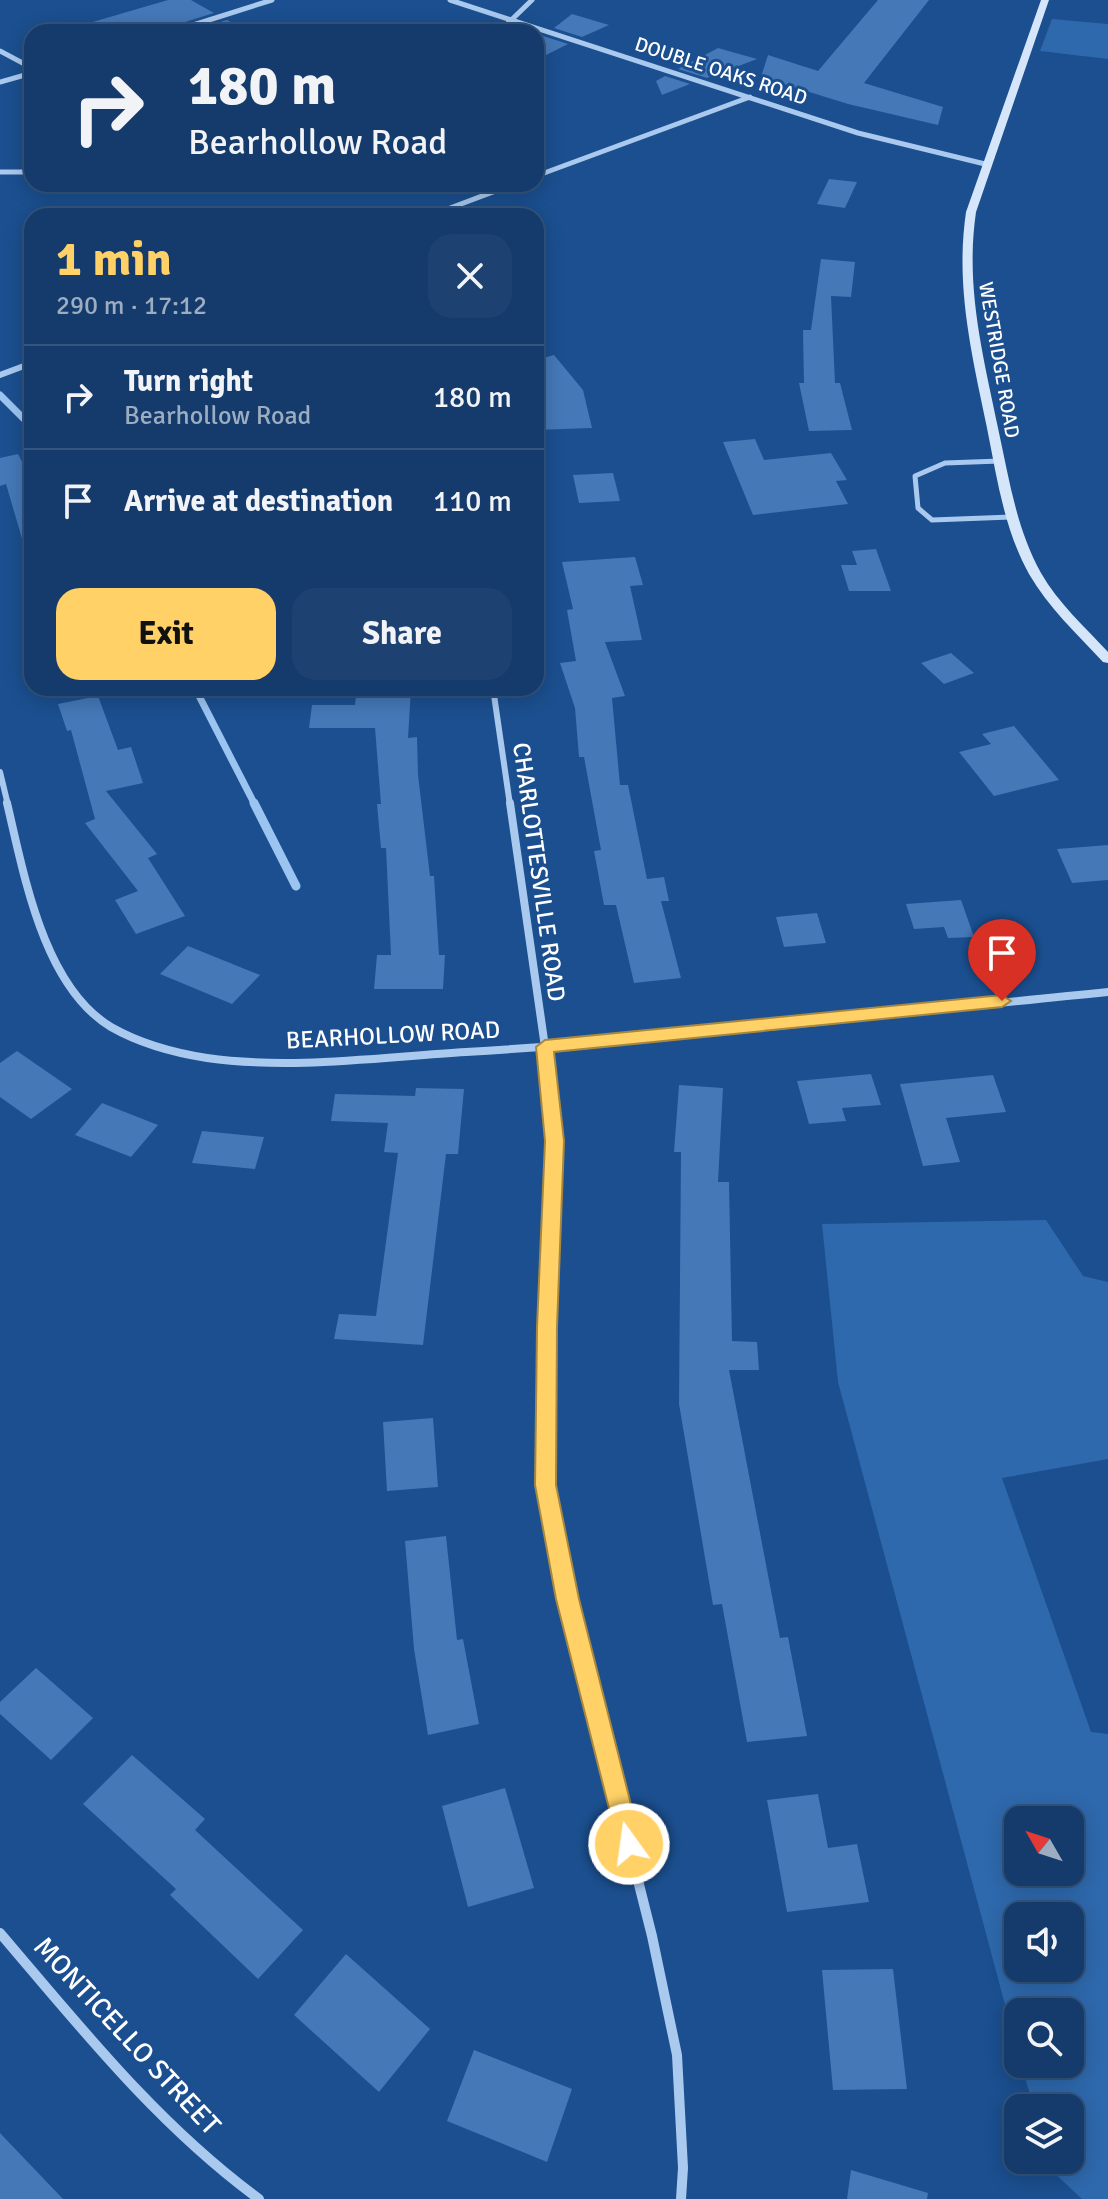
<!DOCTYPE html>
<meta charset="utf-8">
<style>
:root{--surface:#143b6b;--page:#1d4271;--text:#f1f3f6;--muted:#9dadc1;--line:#33557e;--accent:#ffd166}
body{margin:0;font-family:Signika,sans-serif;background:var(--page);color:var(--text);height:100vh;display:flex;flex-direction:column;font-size:30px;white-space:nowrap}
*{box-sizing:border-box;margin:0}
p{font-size:26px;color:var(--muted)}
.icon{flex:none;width:44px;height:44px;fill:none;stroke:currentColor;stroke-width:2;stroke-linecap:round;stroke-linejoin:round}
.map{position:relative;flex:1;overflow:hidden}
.details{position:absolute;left:24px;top:208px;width:520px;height:488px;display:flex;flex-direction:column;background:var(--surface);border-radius:24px;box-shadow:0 4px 20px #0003,0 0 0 2px var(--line)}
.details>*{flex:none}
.guide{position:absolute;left:24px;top:24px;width:520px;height:168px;border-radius:24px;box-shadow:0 4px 20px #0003,0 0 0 2px var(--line);background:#143b6b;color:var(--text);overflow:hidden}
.needle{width:52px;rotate:309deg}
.controls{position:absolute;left:1004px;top:1806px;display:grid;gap:16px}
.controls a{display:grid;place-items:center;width:80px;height:80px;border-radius:16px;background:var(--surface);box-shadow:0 4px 20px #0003,0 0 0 2px var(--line);font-size:40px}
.pin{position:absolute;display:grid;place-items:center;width:68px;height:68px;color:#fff;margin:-82px -34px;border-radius:50% 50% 50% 0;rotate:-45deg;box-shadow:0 0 8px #0007}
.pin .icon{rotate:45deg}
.me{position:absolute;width:88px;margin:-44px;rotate:346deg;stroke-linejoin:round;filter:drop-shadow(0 0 6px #0008)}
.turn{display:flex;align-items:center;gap:28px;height:168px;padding:0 32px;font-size:36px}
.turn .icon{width:104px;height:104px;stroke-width:2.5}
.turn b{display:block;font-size:56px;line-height:68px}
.round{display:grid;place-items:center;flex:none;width:84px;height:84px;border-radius:24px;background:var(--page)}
.headline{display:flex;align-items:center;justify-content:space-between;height:136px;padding:0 32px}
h1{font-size:48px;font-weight:700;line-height:60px;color:var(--accent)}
.primary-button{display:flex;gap:16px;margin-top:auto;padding:16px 32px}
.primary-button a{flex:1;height:92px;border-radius:24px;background:var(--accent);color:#111;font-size:32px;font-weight:700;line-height:92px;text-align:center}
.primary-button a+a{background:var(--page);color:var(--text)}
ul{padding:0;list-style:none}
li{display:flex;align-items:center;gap:24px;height:104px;padding:0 32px;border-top:2px solid var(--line)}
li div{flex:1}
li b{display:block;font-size:30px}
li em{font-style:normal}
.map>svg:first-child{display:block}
.green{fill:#2e69ad;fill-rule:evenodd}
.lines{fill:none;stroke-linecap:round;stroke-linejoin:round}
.stream-far1{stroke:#9cc4f0;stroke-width:7}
.stream{stroke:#9cc4f0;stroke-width:9}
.building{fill:#4478b7}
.service{stroke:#a9c9ee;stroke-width:5}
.minor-far3{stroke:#a9c9ee;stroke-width:5}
.minor-far2{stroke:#a9c9ee;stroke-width:6}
.minor-far1{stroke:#a9c9ee;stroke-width:8}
.minor{stroke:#a9c9ee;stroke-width:10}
.secondary{fill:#d6e6fa;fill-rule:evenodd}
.route{fill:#ffd166;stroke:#a68842;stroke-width:2}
.labels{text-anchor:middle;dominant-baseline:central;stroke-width:6;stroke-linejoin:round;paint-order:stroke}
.far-street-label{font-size:20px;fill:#fff;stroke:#1b4f8f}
.street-label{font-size:24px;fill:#fff;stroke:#1b4f8f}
.near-street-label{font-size:28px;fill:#fff;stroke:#1b4f8f}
</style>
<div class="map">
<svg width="1108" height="2199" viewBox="0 0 1108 2199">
<rect width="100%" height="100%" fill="#1b4f8f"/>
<path class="green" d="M1052 19 1108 24V59L1040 51Z
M1046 1220 1083 1276 1108 1282V1459L1002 1478 1091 1732 1108 1734V2199H1082L1051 2170 1049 2160H1070V2108H1034L1021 2064H1070V2012H1018V2053L838 1382 822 1224ZM1018 1820H1070V1872H1018ZM1018 1916H1070V1968H1018Z"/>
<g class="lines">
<path class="stream-far1" d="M0 395 32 427
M195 688 255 805"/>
<path class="stream" d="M254 803 296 886"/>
</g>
<path class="building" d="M168 0H191L214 13 169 27 166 32H80L79 26Z
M878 0H929L864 83 943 107 938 125 848 104 761 77 768 55 818 71Z
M572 14 609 25 582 37 554 28Z
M227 20 248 32H189Z
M543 36 568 44 536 60V41Z
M718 48 757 59 707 78 678 69Z
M665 76 690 84 662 95 656 81Z
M829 179 857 182 845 208 817 204Z
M821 259 855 262 851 297 831 296 835 383H840L852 430 809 431 799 383H804L803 330H811Z
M554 355 583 390 592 428 536 430V360Z
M755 439 764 460 831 453 847 480 836 481 848 504 753 515 723 442Z
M18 454 32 481V551L26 552 6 484 0 486V458Z
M613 473 620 501 579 503 573 475Z
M876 549 891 591H849L841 565H857L852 551Z
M635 557 643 585 630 586 642 640 605 642 625 696 612 698 620 785H628L647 879 664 877 669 901H661L681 978 634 983 616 905H604L594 851 601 850 584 757H579L575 708 560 663 576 661 567 610 573 609 562 562Z
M951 653 974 673 944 684 921 663Z
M357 688H411L408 738 417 737 418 775 430 876H434L439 955H445L443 989H374L377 955H391L386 848H381L377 804H381L375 728H309L312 705H355Z
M98 696 118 750 131 747 143 783 106 791 157 854 148 858 185 916 136 934 115 900 138 891 85 823 95 819 71 730 67 731 58 704Z
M1014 726 1059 780 994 796 959 752 991 744 982 734Z
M1108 845V880L1072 883 1057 849Z
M961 900 974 937 948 938 944 927 914 929 906 904Z
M817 913 826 943 784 947 776 917Z
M188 946 260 975 232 1004 160 974Z
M17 1051 72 1089 31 1119 0 1097V1063Z
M871 1074 881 1105 842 1108 846 1121 809 1124 797 1081Z
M993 1075 1006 1112 946 1118 960 1162 923 1166 900 1084Z
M679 1085 723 1088 718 1182H729L732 1341 757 1342 759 1370H729L780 1638 788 1637 807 1736 747 1742 722 1604 713 1605 679 1404 681 1152H674Z
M416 1088 464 1089 458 1154H446L423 1345 334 1339 339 1314 376 1316 398 1153 384 1152 388 1123 331 1121 335 1094 415 1096Z
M102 1103 158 1125 131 1157 75 1135Z
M202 1131 264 1137 255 1169 192 1163Z
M433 1418 438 1487 387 1491 383 1422Z
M446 1536 457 1640 463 1639 479 1724 428 1735 414 1649 405 1541Z
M36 1668 93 1718 51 1760 0 1714V1702Z
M132 1755 205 1819 195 1830 303 1930 258 1979 170 1895 176 1889 83 1804Z
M505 1788 534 1888 468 1907 442 1806Z
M818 1794 828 1848 857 1844 869 1902 787 1912 767 1800Z
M346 1954 430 2029 379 2092 294 2015Z
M893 1969 907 2089 833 2090 822 1970Z
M474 2050 572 2089 547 2162 447 2121Z
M0 2133 63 2199H0Z
M851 2170 928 2193 927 2199H847Z"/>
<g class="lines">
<path class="service" d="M1000 461 945 463 915 476 918 508 932 520 1011 517"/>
<path class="minor-far3" d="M450 0 858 133 985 164
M171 32 272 0
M499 32 532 0
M0 51 32 68
M0 82 32 73
M0 172H32
M536 176 750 97
M429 216 514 184"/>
<path class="minor-far2" d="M0 375 32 363
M493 688 510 805
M0 772 8 805"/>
<path class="minor-far1" d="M7 803C24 874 43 986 111 1027 139 1043 175 1053 207 1058 291 1070 381 1057 466 1052 680 1039 894 1013 1108 992
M510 803 545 1047 554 1141 546 1407"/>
<path class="minor" d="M547 1405 546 1485 567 1599 652 1936 677 2055 683 2168 681 2199
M0 1933C81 2028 158 2125 259 2199"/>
<path class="secondary" d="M1041 0H1049L976 212C965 287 983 355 998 428 1009 478 1016 528 1041 573 1058 603 1085 627 1108 652V663L1103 662C1077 634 1048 607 1029 574 1004 529 997 478 987 428 972 355 955 287 966 212Z"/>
</g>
<path class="route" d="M1002 995 1011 1001 1002 1007 554 1052 564 1141 557 1327 556 1485 579 1599 641 1844 638 1852 629 1856 620 1852 556 1599 535 1485 537 1327 545 1141 536 1047 545 1040Z"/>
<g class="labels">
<g class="far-street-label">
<text transform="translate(721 71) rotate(18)">DOUBLE OAKS ROAD</text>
<text transform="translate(999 360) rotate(80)">WESTRIDGE ROAD</text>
</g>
<g class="street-label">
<text transform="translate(539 872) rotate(82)">CHARLOTTESVILLE ROAD</text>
<text transform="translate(393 1035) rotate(-3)">BEARHOLLOW ROAD</text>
</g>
<g class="near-street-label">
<text transform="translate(127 2036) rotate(47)">MONTICELLO STREET</text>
</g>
</g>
</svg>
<div class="controls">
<a><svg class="needle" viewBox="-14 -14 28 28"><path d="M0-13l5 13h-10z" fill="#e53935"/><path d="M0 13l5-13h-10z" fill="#9dadc1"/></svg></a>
<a><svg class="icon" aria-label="sound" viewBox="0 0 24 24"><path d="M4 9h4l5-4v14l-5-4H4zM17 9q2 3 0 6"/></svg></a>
<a><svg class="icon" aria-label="search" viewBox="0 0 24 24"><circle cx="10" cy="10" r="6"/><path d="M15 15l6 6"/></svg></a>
<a><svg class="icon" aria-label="layers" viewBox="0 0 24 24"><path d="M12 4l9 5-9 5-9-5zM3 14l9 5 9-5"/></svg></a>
</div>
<div class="pin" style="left:1002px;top:1001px;background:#d93025"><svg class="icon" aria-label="arrive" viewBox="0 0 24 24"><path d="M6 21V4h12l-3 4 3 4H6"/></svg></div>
<svg class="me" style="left:629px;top:1844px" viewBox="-20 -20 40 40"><circle r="17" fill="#ffd166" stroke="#fff" stroke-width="3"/><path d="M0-11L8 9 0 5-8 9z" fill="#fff"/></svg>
<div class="guide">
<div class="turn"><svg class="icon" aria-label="right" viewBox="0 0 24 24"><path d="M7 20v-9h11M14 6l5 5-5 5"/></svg><div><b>180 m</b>Bearhollow Road</div></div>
</div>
<section class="details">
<div class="headline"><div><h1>1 min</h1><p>290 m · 17:12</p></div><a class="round"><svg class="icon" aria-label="close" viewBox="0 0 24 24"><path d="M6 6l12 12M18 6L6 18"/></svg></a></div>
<ul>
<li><svg class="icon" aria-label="right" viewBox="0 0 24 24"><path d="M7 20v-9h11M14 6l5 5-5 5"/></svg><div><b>Turn right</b><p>Bearhollow Road</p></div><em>180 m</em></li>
<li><svg class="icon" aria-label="arrive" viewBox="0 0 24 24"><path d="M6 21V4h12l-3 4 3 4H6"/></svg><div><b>Arrive at destination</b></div><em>110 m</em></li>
</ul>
<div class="primary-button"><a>Exit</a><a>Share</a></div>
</section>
</div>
